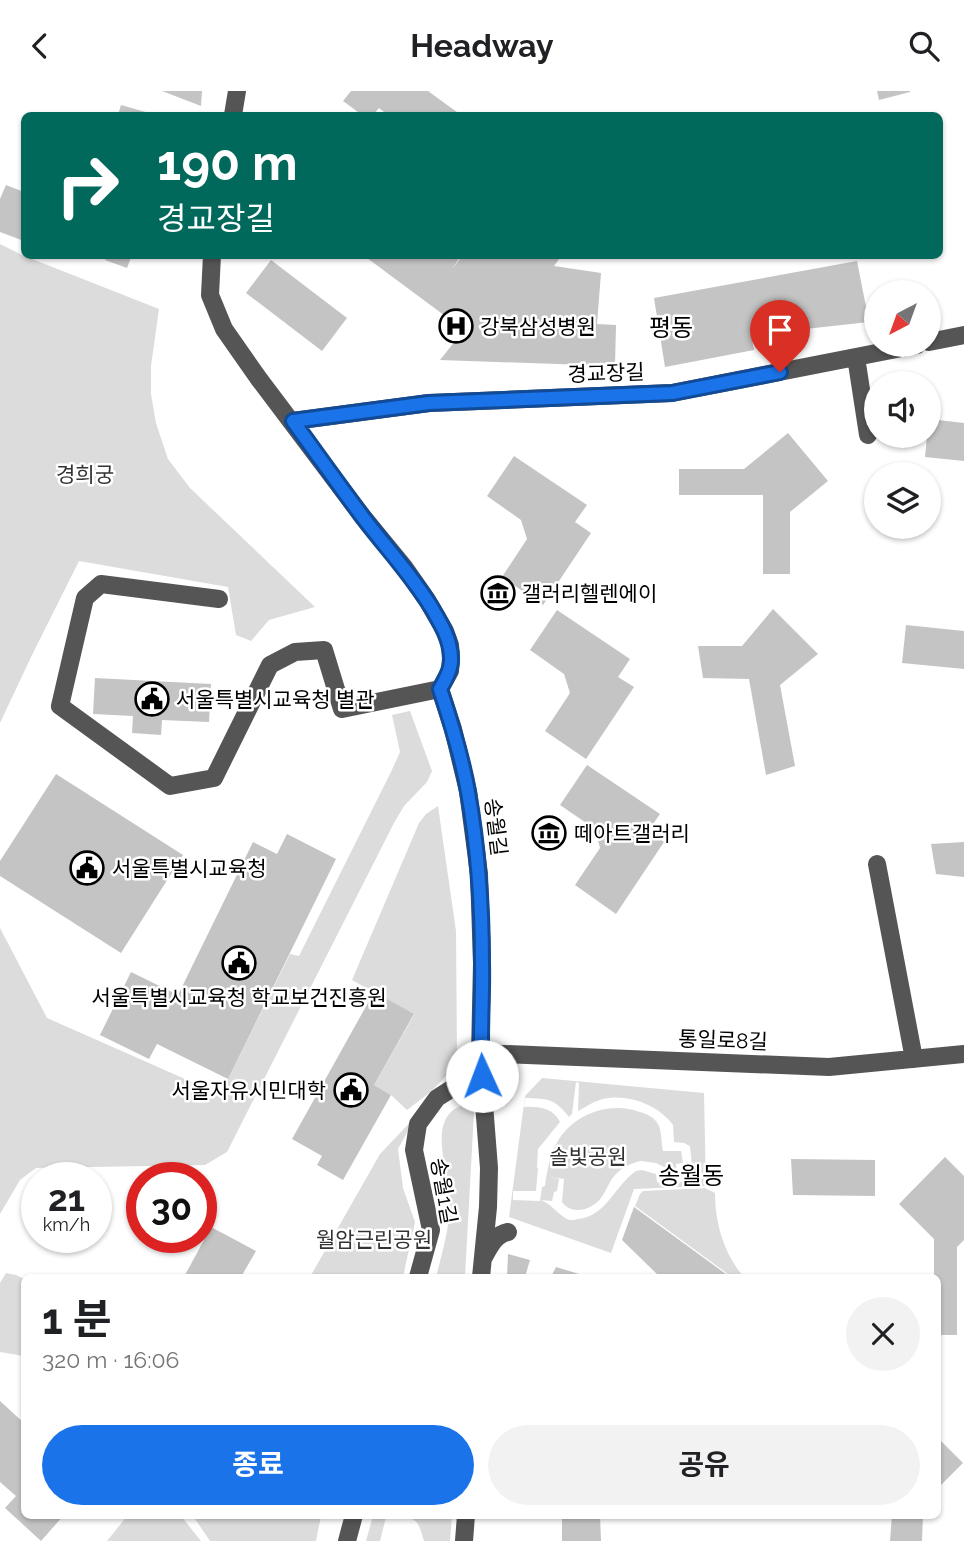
<!DOCTYPE html>
<html lang="ko">
<meta charset="utf-8">
<style>
:root{--surface:#fff;--page:#f2f2f2;--text:#202124;--muted:#757577;--accent:#1a73e8}
body{margin:0;font-family:Raleway,"Noto Sans KR",sans-serif;background:var(--page);color:var(--text);height:100vh;display:flex;flex-direction:column;font-size:26px;white-space:nowrap}
*{box-sizing:border-box;margin:0}
p{font-size:23px;color:var(--muted)}
.icon{flex:none;width:38px;height:38px;fill:none;stroke:currentColor;stroke-width:2;stroke-linecap:round;stroke-linejoin:round}
.map{position:relative;flex:1;overflow:hidden}
.drawer{position:absolute;left:21px;top:1183px;width:920px;height:245px;display:flex;flex-direction:column;background:var(--surface);border-radius:10px;box-shadow:0 2px 5px #0004}
.drawer>*{flex:none}
.top-card{position:absolute;left:21px;top:21px;width:922px;height:147px;border-radius:10px;box-shadow:0 2px 5px #0004;background:#00695c;color:#fff;overflow:hidden}
.needle{width:46px;rotate:221deg}
.tools{position:absolute;left:864px;top:189px;display:grid;gap:14px}
.tools a{display:grid;place-items:center;width:77px;height:77px;border-radius:50%;background:var(--surface);box-shadow:0 2px 5px #0004;font-size:35px}
.speed{position:absolute;left:21px;top:1071px;display:flex;gap:14px;font-size:35px;font-weight:700;text-align:center}
.speed>*{display:grid;place-content:center;width:91px;height:91px;border-radius:50%;background:var(--surface);box-shadow:0 2px 5px #0004;line-height:1}
.speed small{font-size:18px;font-weight:400}
.speed .limit{border:10px solid #d22;background:#fff;color:#111}
.pin{position:absolute;display:grid;place-items:center;width:60px;height:60px;color:#fff;margin:-72px -30px;border-radius:50% 50% 50% 0;rotate:-45deg;box-shadow:0 0 7px #0007}
.pin .icon{rotate:45deg}
.me{position:absolute;width:77px;margin:-38px;rotate:358deg;stroke-linejoin:round;filter:drop-shadow(0 0 5px #0008)}
.turn{display:flex;align-items:center;gap:24px;height:147px;padding:0 21px;font-size:32px}
.turn .icon{width:91px;height:91px;stroke-width:2.5}
.turn b{display:block;font-size:49px;line-height:60px}
.round{display:grid;place-items:center;flex:none;width:74px;height:74px;border-radius:37px;background:var(--page)}
.summary{display:flex;align-items:center;justify-content:space-between;height:119px;padding:0 21px}
h1{font-size:42px;font-weight:700;line-height:52px}
.action{display:flex;gap:14px;margin-top:auto;padding:14px 21px}
.action a{flex:1;height:80px;border-radius:42px;background:var(--accent);color:#fff;font-size:28px;font-weight:700;line-height:80px;text-align:center}
.action a+a{background:var(--page);color:var(--text)}
header{display:flex;justify-content:space-between;align-items:center;height:91px;padding:0 21px;background:var(--surface);font-size:32px;font-weight:700}
.map>svg:first-child{display:block}
.green{fill:#dcdcdc;fill-rule:evenodd}
.building{fill:#c4c4c4}
.lines{fill:none;stroke-linecap:round;stroke-linejoin:round}
.minor{stroke:#555;stroke-width:18}
.route-casing{stroke:#114b97;stroke-width:18}
.route{stroke:#1a73e8;stroke-width:12}
.labels{text-anchor:middle;dominant-baseline:central;stroke-width:5;stroke-linejoin:round;paint-order:stroke}
.poi-label{font-size:21px;fill:#000;stroke:#fff;text-anchor:start}
.street-label{font-size:21px;fill:#000;stroke:#fff}
.park-label{font-size:21px;fill:#333;stroke:#fff}
.quarter-label{font-size:24px;fill:#000;stroke:#fff}
</style>
<header><svg class="icon" aria-label="back" viewBox="0 0 24 24"><path d="M15 5l-7 7 7 7"/></svg>Headway<svg class="icon" aria-label="search" viewBox="0 0 24 24"><circle cx="10" cy="10" r="6"/><path d="M15 15l6 6"/></svg></header>
<div class="map">
<svg width="964" height="1450" viewBox="0 0 964 1450">
<rect width="100%" height="100%" fill="#fff"/>
<path class="green" d="M0 153 22 164 159 218 151 275V303L156 332 168 368 190 397 315 516 269 529 251 550 236 544 228 496 79 470 32 564 0 632Z
M410 620 432 680 427 691 404 715 394 732 227 1061 205 1074 36 1077 20 1089 0 1123V837L47 927 219 1003 228 988 290 863 299 865 391 681 400 661 392 624Z
M438 715 456 840 457 965C448 989 427 1004 407 1019L391 1004 374 994 414 924 352 889 419 732 426 723Z
M542 987 704 1002 706 1095 634 1098 611 1162 509 1126 525 1005ZM576 991 579 992 578 1020C586 1016 594 1010 603 1008 627 1002 659 1014 673 1034L674 1051 684 1052 690 1055 693 1084 677 1085 676 1073 683 1072 681 1060H663C661 1052 662 1040 658 1033 655 1027 647 1023 640 1021 611 1010 576 1022 559 1048 550 1062 547 1080 545 1095L542 1096 540 1110 513 1109V1100H536L538 1077H537L538 1058 560 1031C553 1017 539 1015 524 1016L525 1007C549 1008 554 1007 569 1026L572 1023ZM641 1070 656 1072 666 1077 667 1083 676 1084 677 1086 686 1085 687 1091 659 1092 657 1091 656 1083 642 1079 636 1080C614 1095 607 1125 578 1128 574 1129 571 1130 567 1128 557 1123 551 1112 540 1109L552 1110 554 1101 557 1100 559 1088 547 1086 564 1088 562 1111C571 1124 591 1120 601 1107 607 1099 609 1090 616 1083 623 1076 631 1072 641 1070Z
M467 1013 474 1021 465 1186H436C442 1162 450 1136 450 1110 450 1085 430 1039 452 1020 456 1016 462 1015 467 1013Z
M416 1025 398 1058 403 1097 415 1131 403 1186H310L380 1063Z
M705 1097 715 1102C715 1132 724 1163 744 1186H732L635 1115 640 1103 643 1100Z
M6 1182 16 1184 24 1188V1265L0 1261V1192Z
M128 1424 181 1425 201 1450H107Z
M193 1425H321L316 1450H210Z
M373 1425H388L386 1426 380 1450H366Z
M393 1425H452L450 1450H424C417 1426 417 1428 393 1425Z"/>
<path class="building" d="M162 0H202L201 15Z
M351 0H428L461 24H388L379 17 373 24H362L343 10Z
M877 0H910V1L879 9Z
M121 14 156 24H118Z
M6 94 24 101V150L0 141V108Z
M107 164H132L127 177 105 169Z
M363 164H461L453 177 463 164H562L554 175 601 182 597 233 616 234 615 275 440 269 464 239Z
M271 169 347 227 322 260 246 202Z
M857 170 869 231 751 244 754 259 665 276 654 207Z
M929 328 964 332V370L925 366 927 345H929Z
M788 342 828 390 790 421V483H763V404H679V378H744Z
M514 365 587 414 575 431 591 442 543 514 502 486 527 448 521 429 487 405Z
M773 518 818 563 780 594 795 675 766 684 749 588 703 587 698 555H742Z
M557 519 630 568 618 586 634 596 586 668 545 640 570 602 564 583 530 559Z
M906 534 964 540V578L902 572Z
M95 587 211 593 209 631 162 629 161 644 132 642 133 625 93 623Z
M587 674 660 723 648 740 664 751 616 823 575 794 600 757 595 738 560 714Z
M56 683 183 764 121 862 0 785V770Z
M287 743 336 768 228 988 157 953 149 968 100 944 131 881 178 904 253 751 277 763Z
M964 751V786L936 783 931 753Z
M374 901 414 923 374 994 391 1004 343 1089 317 1074 322 1065 292 1048Z
M945 1066 964 1085V1149L957 1156V1244H938V1186H934V1148L899 1113Z
M791 1068 875 1069V1105L793 1104Z
M634 1116 730 1186H660L622 1149Z
M211 1136 256 1160 241 1186H184Z
M508 1163 530 1169 525 1186H507Z
M556 1176 589 1186H551Z
M0 1310 24 1332V1424H64L41 1450 5 1417 16 1405 0 1391Z
M938 1347 963 1372 938 1397Z
M562 1424H600L601 1450H562Z
M892 1424H923L922 1450H890Z"/>
<g class="lines">
<path class="minor" d="M233 24 237 0
M212 164 210 204 224 238 259 288 363 426 404 476 427 509 445 540 450 554 451 567 450 580 440 598 453 638 468 700 479 783 482 872 480 962 489 1077 488 1116 481 1186
M929 251 964 244
M856 266 868 344
M293 330 429 312 672 302 917 254
M219 508 101 493 85 507 60 615 170 695 214 687 270 574 295 561 324 559 342 618 440 598
M877 773 914 968
M484 1166C490 1155 496 1143 508 1141
M418 1186 431 1139 414 1059 418 1033 437 1007 467 988 480 962 829 976 964 963
M347 1450 354 1424
M464 1450 466 1424"/>
</g>
<g class="lines">
<defs>
<path id="route" d="M482 985C479 947 483 910 482 872 482 815 478 757 468 701 462 666 451 631 440 598 450 581 454 572 449 553 446 540 439 530 433 519 413 485 386 457 362 425 339 394 316 362 293 330L429 312 672 302 780 281"/>
</defs>
<use href="#route" class="route-casing"/>
<use href="#route" class="route"/>
</g>
<defs>
<symbol id="hospital-ring" viewBox="-11 -11 22 22"><circle r="9.5" fill="#fff" stroke="#000" stroke-width="1.5"/><path d="M-5-5h3v3.5h4V-5h3V5h-3V1.5h-4V5h-3Z" fill="#000"/></symbol>
<symbol id="museum-ring" viewBox="-11 -11 22 22"><circle r="9.5" fill="#fff" stroke="#000" stroke-width="1.5"/><path d="M0-6L6-3V-2H-6V-3ZM-5-1h2V3h-2ZM-1-1h2V3h-2ZM3-1h2V3H3ZM-6 4H6V6H-6Z" fill="#000"/></symbol>
<symbol id="civic-ring" viewBox="-11 -11 22 22"><circle r="9.5" fill="#fff" stroke="#000" stroke-width="1.5"/><path d="M-.6-6.5H3V-4.5H.6V-3L4-1V1h2V6H-6V1h2V-1L-.6-3ZM-1.2 2.5V6h2.4V2.5Z" fill="#000"/></symbol>
</defs>
<g fill-rule="evenodd">
<use href="#hospital-ring" x="437" y="216" width="38" height="38"/>
<use href="#museum-ring" x="479" y="483" width="38" height="38"/>
<use href="#civic-ring" x="133" y="589" width="38" height="38"/>
<use href="#museum-ring" x="530" y="723" width="38" height="38"/>
<use href="#civic-ring" x="68" y="758" width="38" height="38"/>
<use href="#civic-ring" x="220" y="853" width="38" height="38"/>
<use href="#civic-ring" x="332" y="980" width="38" height="38"/>
</g>
<g class="labels">
<g class="poi-label">
<text x="480" y="235">강북삼성병원</text>
<text x="522" y="502">갤러리헬렌에이</text>
<text x="176" y="608">서울특별시교육청 별관</text>
<text x="574" y="742">떼아트갤러리</text>
<text x="112" y="777">서울특별시교육청</text>
<text x="239" y="906" text-anchor="middle">서울특별시교육청 학교보건진흥원</text>
<text x="326" y="999" text-anchor="end">서울자유시민대학</text>
</g>
<g class="street-label">
<text transform="translate(606 282) rotate(-2)">경교장길</text>
<text transform="translate(496 736) rotate(83)">송월길</text>
<text transform="translate(723 949) rotate(2)">통일로8길</text>
<text transform="translate(444 1100) rotate(80)">송월1길</text>
</g>
<g class="park-label">
<text x="85" y="383">경희궁</text>
<text x="588" y="1065">솔빛공원</text>
<text x="374" y="1148">월암근린공원</text>
</g>
<g class="quarter-label">
<text x="671" y="236">평동</text>
<text x="691" y="1084">송월동</text>
</g>
</g>
</svg>
<div class="tools">
<a><svg class="needle" viewBox="-14 -14 28 28"><path d="M0-13l5 13h-10z" fill="#e53935"/><path d="M0 13l5-13h-10z" fill="#757577"/></svg></a>
<a><svg class="icon" aria-label="sound" viewBox="0 0 24 24"><path d="M4 9h4l5-4v14l-5-4H4zM17 9q2 3 0 6"/></svg></a>
<a><svg class="icon" aria-label="layers" viewBox="0 0 24 24"><path d="M12 4l9 5-9 5-9-5zM3 14l9 5 9-5"/></svg></a>
</div>
<div class="speed"><div>21<small>km/h</small></div><div class="limit">30</div></div>
<div class="pin" style="left:780px;top:281px;background:#d93025"><svg class="icon" aria-label="arrive" viewBox="0 0 24 24"><path d="M6 21V4h12l-3 4 3 4H6"/></svg></div>
<svg class="me" style="left:482px;top:985px" viewBox="-20 -20 40 40"><circle r="19" fill="#fff"/><path d="M0-13L10 11 0 6-10 11z" fill="#1a73e8"/></svg>
<div class="top-card">
<div class="turn"><svg class="icon" aria-label="right" viewBox="0 0 24 24"><path d="M7 20v-9h11M14 6l5 5-5 5"/></svg><div><b>190 m</b>경교장길</div></div>
</div>
<section class="drawer">
<div class="summary"><div><h1>1 분</h1><p>320 m · 16:06</p></div><a class="round"><svg class="icon" aria-label="close" viewBox="0 0 24 24"><path d="M6 6l12 12M18 6L6 18"/></svg></a></div>
<div class="action"><a>종료</a><a>공유</a></div>
</section>
</div>
